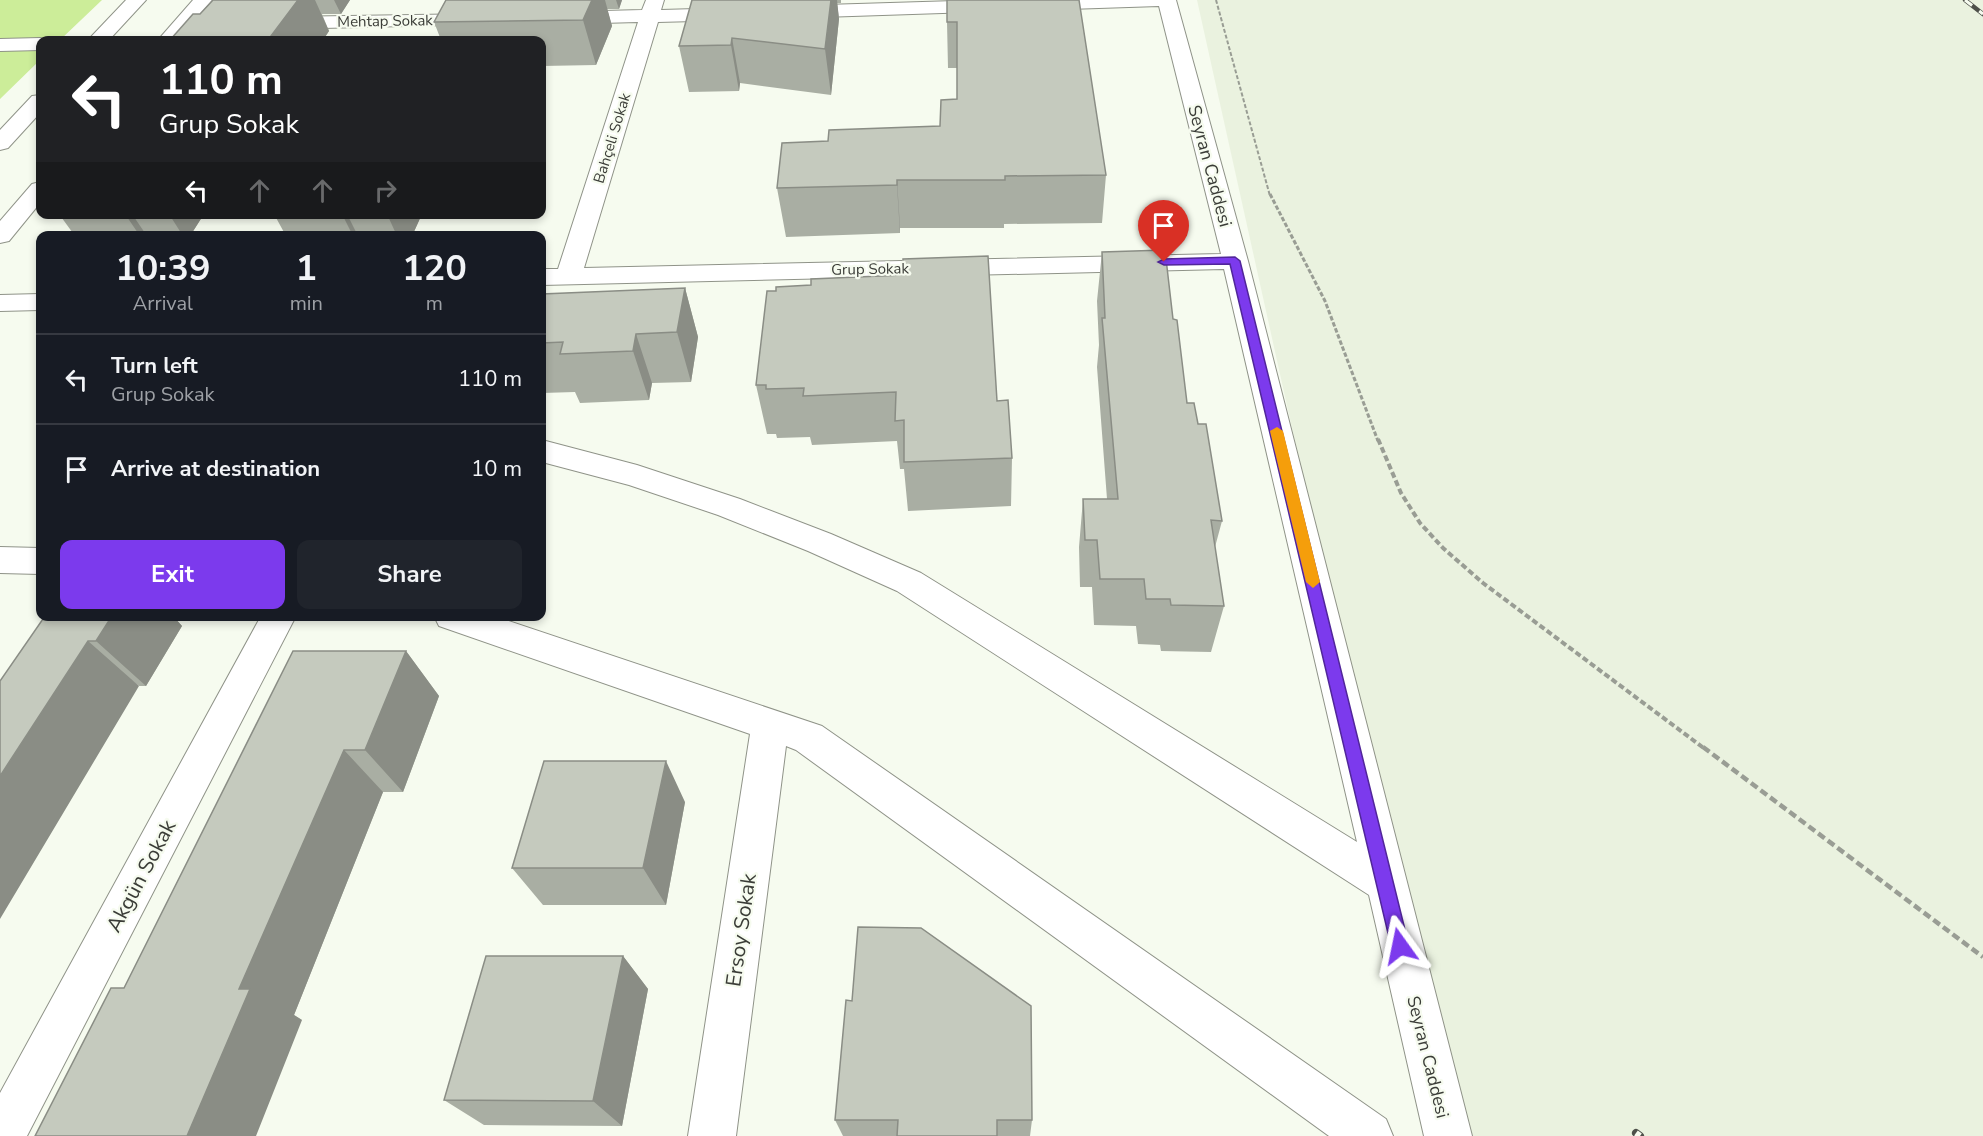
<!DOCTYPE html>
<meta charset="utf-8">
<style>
:root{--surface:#171b24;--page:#20242c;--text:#f1f3f6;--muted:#9ea1a6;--line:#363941;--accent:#7c3aed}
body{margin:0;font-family:"Nunito Sans",sans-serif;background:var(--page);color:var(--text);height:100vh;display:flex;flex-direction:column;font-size:22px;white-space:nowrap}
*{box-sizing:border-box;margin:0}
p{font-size:20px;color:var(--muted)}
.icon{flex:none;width:33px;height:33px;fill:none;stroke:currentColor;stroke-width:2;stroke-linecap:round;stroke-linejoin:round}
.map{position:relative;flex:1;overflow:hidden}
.side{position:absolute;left:36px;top:231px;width:510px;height:390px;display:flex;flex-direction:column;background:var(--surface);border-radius:12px;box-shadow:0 3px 9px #0003}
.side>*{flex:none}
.guide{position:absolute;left:36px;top:36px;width:510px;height:183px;border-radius:12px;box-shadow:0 3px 9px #0003;background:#202124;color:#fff;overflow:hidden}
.pin{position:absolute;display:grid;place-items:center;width:51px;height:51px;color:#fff;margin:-62px -26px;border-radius:50% 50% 50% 0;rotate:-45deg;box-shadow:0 0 6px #0007}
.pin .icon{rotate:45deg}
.me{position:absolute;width:66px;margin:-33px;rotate:348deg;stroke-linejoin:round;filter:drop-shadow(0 0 4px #0008)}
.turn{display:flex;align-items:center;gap:21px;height:126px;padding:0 24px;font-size:27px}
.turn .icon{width:78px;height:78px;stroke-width:2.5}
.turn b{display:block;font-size:42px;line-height:51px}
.lanes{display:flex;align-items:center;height:57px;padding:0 24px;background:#0003;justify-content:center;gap:30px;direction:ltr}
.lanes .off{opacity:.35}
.eta{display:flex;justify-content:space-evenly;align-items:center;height:102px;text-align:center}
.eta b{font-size:36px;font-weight:700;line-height:42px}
.primary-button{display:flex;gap:12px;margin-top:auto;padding:12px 24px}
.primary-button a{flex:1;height:69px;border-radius:12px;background:var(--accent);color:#fff;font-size:24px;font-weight:700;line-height:69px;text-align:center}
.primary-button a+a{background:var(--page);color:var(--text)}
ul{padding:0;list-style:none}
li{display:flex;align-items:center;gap:18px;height:90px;padding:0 24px;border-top:2px solid var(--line)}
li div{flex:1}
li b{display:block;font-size:22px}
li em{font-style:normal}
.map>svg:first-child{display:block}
.built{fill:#eaf2df}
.green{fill:#cced99}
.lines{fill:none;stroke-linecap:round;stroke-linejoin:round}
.minor-casing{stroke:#8f9388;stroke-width:2}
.tertiary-casing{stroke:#8f9388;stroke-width:2}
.path-far3{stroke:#999d94;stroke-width:2;stroke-dasharray:4 2;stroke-linecap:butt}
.path-far2{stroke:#999d94;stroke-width:3;stroke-dasharray:4.5 2;stroke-linecap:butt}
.path-far1{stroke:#999d94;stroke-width:4;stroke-dasharray:6 3;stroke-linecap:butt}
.path{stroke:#999d94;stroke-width:4.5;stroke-dasharray:8 4;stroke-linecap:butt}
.minor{fill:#fff;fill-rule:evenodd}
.tertiary{fill:#fff;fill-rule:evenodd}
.rail-far1-casing{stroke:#4e504a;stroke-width:4.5}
.rail-casing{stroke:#4e504a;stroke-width:8}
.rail-far1{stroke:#f6fbef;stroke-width:3;stroke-dasharray:9;stroke-linecap:butt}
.rail{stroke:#f6fbef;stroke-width:6;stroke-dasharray:17;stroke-linecap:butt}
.wall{fill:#a9aea3}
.shaded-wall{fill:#8a8d85}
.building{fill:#c5cabe;stroke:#8a8d85;stroke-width:1.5}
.route{fill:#7c3aed;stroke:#51269a;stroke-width:1.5}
.slow{fill:#f59e0b}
.labels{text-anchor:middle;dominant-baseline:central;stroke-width:4.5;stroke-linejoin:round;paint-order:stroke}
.far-street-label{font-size:15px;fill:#3a3c37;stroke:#f6fbef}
.street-label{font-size:18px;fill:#3a3c37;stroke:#f6fbef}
.near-street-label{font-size:21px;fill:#3a3c37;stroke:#f6fbef}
</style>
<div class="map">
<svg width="1983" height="1136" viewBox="0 0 1983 1136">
<rect width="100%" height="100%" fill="#f6fbef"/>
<path class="built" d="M1197 0H1983V1136H1458L1418 996Z"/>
<path class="green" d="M0 0H102L60 40H40V60L0 99Z"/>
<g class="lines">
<defs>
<path id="minor" d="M646 0H664L661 10 732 8 739 10 742 14 739 18 732 20 658 22 584 268 1221 254 1159 6 792 18 785 16 782 12 785 8 792 6 988 0H1176L1248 261 1472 1136H1424L1369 895 897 591 808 551 718 515 629 485 542 462V440L637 465 740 499 831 534 921 573 1357 842 1224 269 542 285V269H558L638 22 564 24 557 22 554 18 557 14 564 12 642 10Z
M480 14 487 16 490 20 487 24 282 29 275 27 272 23 275 19 282 17Z
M40 38 48 40H40V50L0 51V39Z
M40 294V310L0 311V295Z
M0 547 40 548V574L0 573Z
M261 616H296L27 1136H0V1093Z
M434 616H494L822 726 1386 1119 1393 1136H1329L796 750 786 746 736 1136H688L750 734 439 626Z"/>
<path id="tertiary" d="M126 0H146L109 40H88Z
M193 0H212L178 40H158Z
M40 95V113L8 148 0 150V130L32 96Z
M40 182V203L9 241 0 243V221L32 184Z"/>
</defs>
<use href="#minor" class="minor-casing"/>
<use href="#tertiary" class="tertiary-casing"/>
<path class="path-far3" d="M1216 0 1270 196"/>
<path class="path-far2" d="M1270 194 1325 301 1378 441"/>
<path class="path-far1" d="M1378 439 1401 493 1420 523 1443 548 1483 583 1705 749"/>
<path class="path" d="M1703 747 1983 957"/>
<use href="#minor" class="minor"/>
<use href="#tertiary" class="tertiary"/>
<defs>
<path id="rail-far1" d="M1965 0 1983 14"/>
<path id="rail" d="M1636 1133 1640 1136"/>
</defs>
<use href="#rail-far1" class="rail-far1-casing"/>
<use href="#rail" class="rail-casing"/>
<use href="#rail-far1" class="rail-far1"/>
<use href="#rail" class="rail"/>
</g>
<path class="wall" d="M213 0H350L341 14H322L329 31 323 40H170L200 14Z
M446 0H622L619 9H607L612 26 596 65 542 66V40H441L434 22Z
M692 0H841V3H837L839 19 831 95 740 83 739 91 689 92 679 46Z
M947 0 1106 175 1102 223 1004 224V228H900V233L786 237 777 188 828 141 940 126 957 99V68H948L947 22Z
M59 214H204L190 236H75Z
M274 214H422L412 236H286Z
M1102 252 1173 319 1187 403 1198 424 1222 521 1215 547 1224 606 1211 652 1161 651 1160 645 1138 644 1136 626 1094 625 1092 587H1080L1079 547 1083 499H1107L1097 367 1099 345 1097 301Z
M811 285 997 401 1012 458 1011 506 908 511 904 469H900L897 441 812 445 810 437 777 438 776 434H767L756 385 776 291Z
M685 288 698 337 691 382 652 383 649 400 580 403 575 392 542 393V294Z
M45 616H173L182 626 146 686H139Z
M406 651 439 696 403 792H383L294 1015 302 1020 124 988Z
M685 802 666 905H543L512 868Z
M623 956 648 989 622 1126 484 1125 444 1100Z
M835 1120H1032L1030 1136H843Z"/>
<path class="shaded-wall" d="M298 0H315L329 31 323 40H268Z
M334 0H350L341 14Z
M592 0H605L612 26 596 65 583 20Z
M616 0H622L619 9Z
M831 0H837L839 19 831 95 825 49Z
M732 38 740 83 739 91 731 45Z
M897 180 900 228V233L897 185Z
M125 214H132L147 236H140Z
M169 214H204L190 236H183Z
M342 214H347L358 236H353Z
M387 214H422L412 236H397Z
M685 288 698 337 691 382 677 332Z
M636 334 652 383 649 400 633 351Z
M112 616H173L182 626 146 686 96 641Z
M88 641 139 686 0 919V776Z
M406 651 439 696 403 792 365 750Z
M344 750 383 792 294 1015 302 1020 256 1136H187L239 989Z
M666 761 685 802 666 905 643 868Z
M623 956 648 989 622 1126 593 1101Z"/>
<path class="building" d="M213 0H298L268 40H170L193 14H200Z
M446 0H592L583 20 434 22Z
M692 0H831L825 49 732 38 731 45 679 46Z
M947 0H1079L1106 175 1005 176V180H897V185L777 188 782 143 828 141 829 130 940 126 941 100 957 99V22H947Z
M1165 250 1173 319 1177 320 1187 403H1194L1198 424H1206L1222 521 1211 520 1224 606 1171 605 1170 599H1146L1144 579H1100L1097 540H1085L1083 499H1118L1102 318H1105L1102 252Z
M988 256 997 401 1008 400 1012 458 904 462V420L895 421 896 392 803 396 804 388 766 389V385H756L767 291H776V287L811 285V279L903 275V259Z
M685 288 677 332 636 334 633 351 560 354 563 342 542 343V294Z
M45 616H112L96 641H88L0 776V681Z
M293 651H406L365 750H344L239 989H250L187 1136H35L111 988H124Z
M544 761H666L643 868H512Z
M858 927 921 928 1031 1006 1032 1120H997V1136H897L898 1120H835L846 1000 852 1001Z
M486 956H623L593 1101 444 1100Z"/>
<path class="route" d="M1235 257 1240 261 1409 946 1406 952 1400 955 1394 952 1391 946 1230 264 1164 265 1158 262 1164 259Z"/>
<path class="slow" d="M1277 427 1283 431 1320 582 1313 588 1306 582 1270 431Z"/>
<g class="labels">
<g class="far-street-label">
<text transform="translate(385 21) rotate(-1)">Mehtap Sokak</text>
<text transform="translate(612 138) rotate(-73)">Bahçeli Sokak</text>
<text transform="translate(870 269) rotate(-1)">Grup Sokak</text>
</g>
<g class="street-label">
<text transform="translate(1210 166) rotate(75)">Seyran Caddesi</text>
<text transform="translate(1428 1057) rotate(76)">Seyran Caddesi</text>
</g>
<g class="near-street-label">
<text transform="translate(141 876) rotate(-62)">Akgün Sokak</text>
<text transform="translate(741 930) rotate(-82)">Ersoy Sokak</text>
</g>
</g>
</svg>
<div class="pin" style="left:1164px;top:262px;background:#d93025"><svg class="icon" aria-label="arrive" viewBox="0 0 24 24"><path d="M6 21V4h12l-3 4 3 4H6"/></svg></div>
<svg class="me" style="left:1400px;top:946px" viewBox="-20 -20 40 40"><path d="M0-17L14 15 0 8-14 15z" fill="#7c3aed" stroke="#fff" stroke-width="4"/></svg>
<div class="guide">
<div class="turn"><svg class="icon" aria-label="left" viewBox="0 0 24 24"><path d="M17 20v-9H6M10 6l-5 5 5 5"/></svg><div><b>110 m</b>Grup Sokak</div></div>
<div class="lanes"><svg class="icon" aria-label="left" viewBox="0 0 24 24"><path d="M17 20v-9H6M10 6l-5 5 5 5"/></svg><svg class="icon off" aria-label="ahead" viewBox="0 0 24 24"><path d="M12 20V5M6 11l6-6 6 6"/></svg><svg class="icon off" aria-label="ahead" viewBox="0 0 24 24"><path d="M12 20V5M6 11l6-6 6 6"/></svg><svg class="icon off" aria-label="right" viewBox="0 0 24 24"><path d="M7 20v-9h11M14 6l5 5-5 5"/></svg></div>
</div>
<section class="side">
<div class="eta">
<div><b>10:39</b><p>Arrival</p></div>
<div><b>1</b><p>min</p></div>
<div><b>120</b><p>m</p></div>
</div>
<ul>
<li><svg class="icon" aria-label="left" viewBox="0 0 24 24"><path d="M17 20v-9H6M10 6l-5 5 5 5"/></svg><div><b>Turn left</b><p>Grup Sokak</p></div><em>110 m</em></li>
<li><svg class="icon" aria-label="arrive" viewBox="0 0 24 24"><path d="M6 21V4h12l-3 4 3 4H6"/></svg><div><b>Arrive at destination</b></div><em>10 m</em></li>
</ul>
<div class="primary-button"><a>Exit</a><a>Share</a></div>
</section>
</div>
